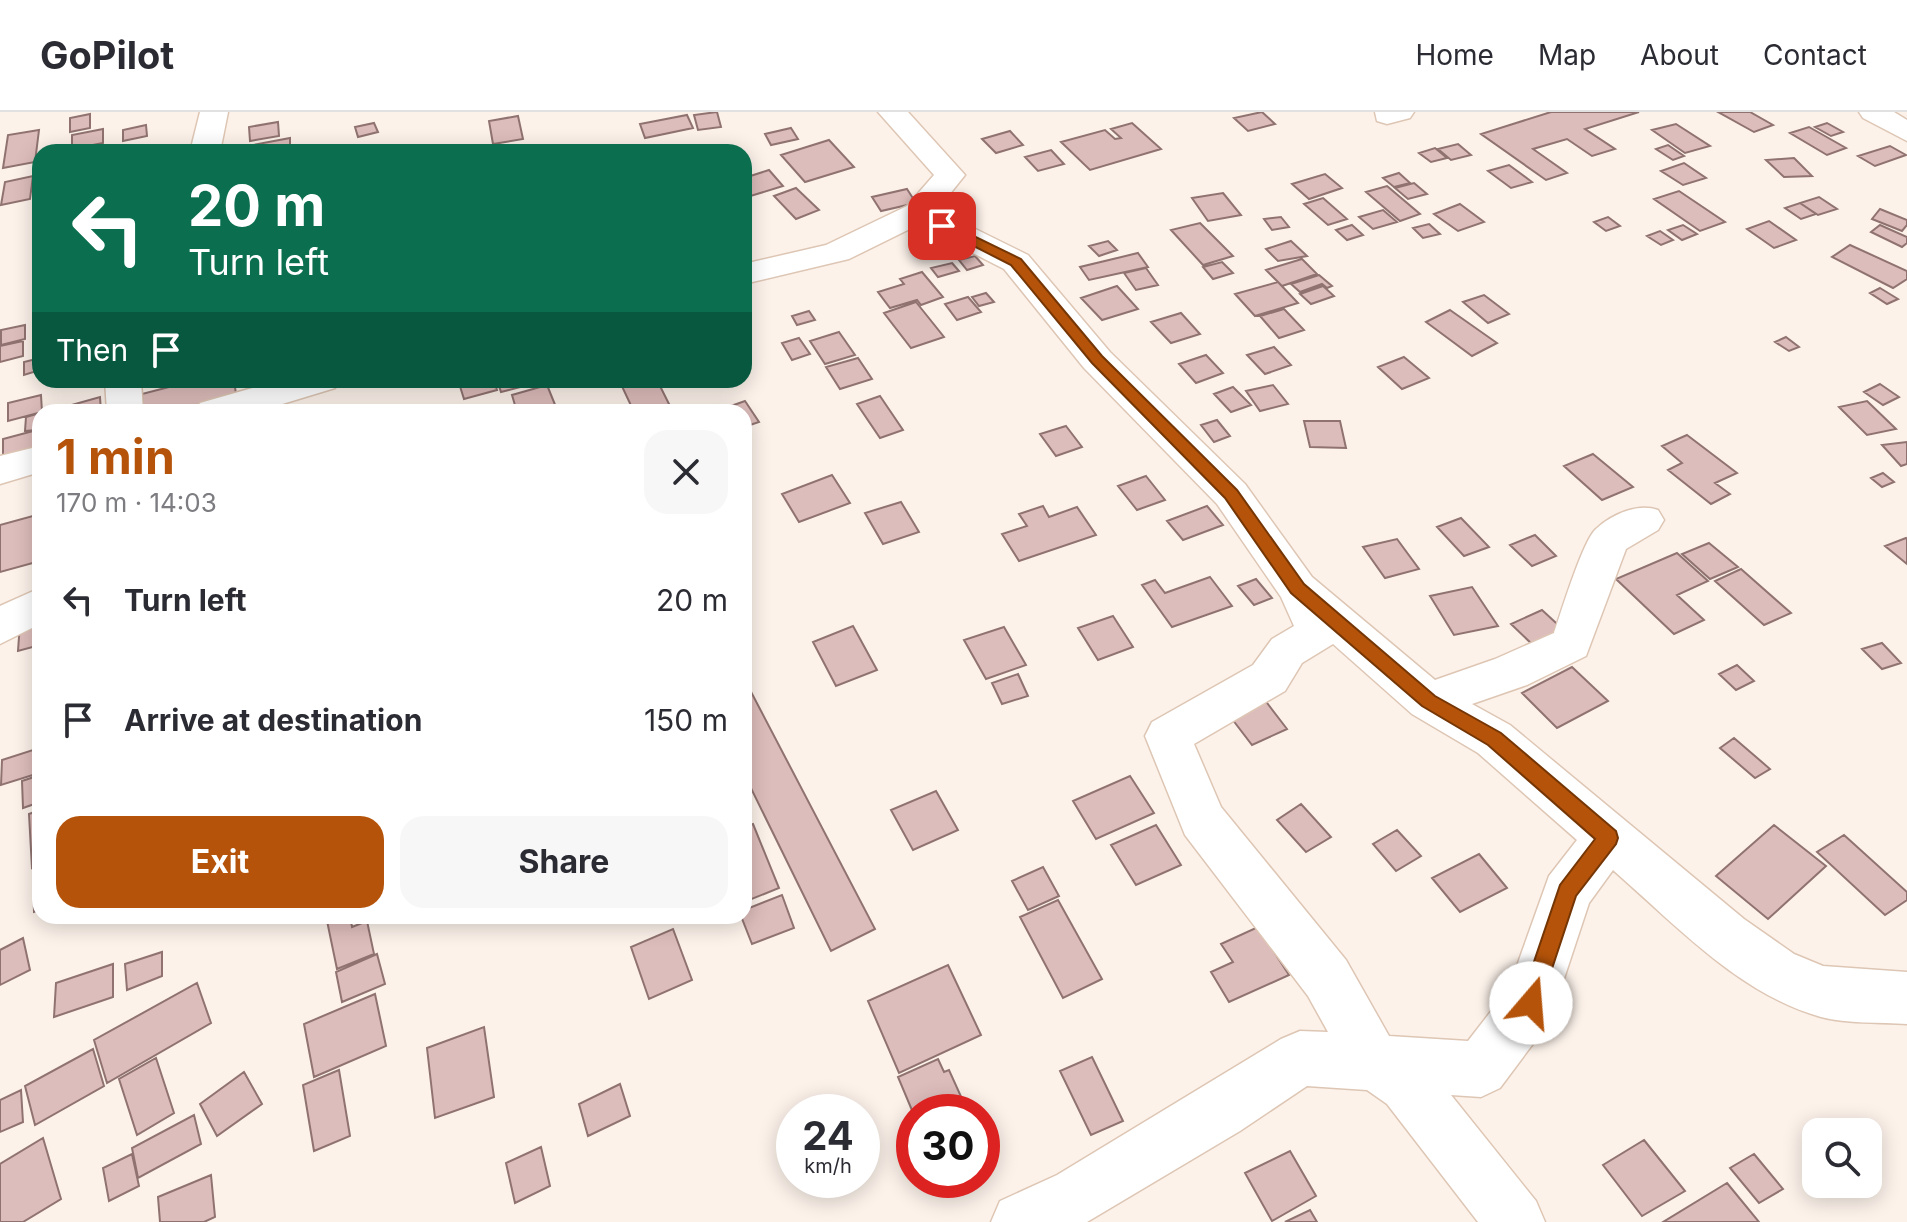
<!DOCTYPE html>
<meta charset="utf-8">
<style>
:root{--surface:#fff;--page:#f7f7f7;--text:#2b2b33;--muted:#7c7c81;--line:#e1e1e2;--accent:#b45309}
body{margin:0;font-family:Inter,sans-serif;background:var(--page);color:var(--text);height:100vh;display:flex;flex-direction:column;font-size:30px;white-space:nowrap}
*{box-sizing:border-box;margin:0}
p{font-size:26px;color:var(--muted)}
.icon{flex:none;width:44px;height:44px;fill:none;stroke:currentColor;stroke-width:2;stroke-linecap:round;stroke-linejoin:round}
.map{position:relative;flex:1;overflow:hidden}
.drawer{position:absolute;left:32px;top:292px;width:720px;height:520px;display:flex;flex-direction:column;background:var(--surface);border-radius:24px;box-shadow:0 4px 20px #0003}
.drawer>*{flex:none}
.guide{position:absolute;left:32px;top:32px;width:720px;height:244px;border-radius:24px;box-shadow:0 4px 20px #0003;background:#0b6e4f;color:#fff;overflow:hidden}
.buttons{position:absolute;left:1802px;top:1006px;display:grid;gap:16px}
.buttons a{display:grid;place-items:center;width:80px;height:80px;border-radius:16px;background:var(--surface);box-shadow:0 4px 20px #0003;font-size:40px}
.speed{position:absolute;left:776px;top:982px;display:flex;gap:16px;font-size:40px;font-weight:700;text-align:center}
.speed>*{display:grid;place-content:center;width:104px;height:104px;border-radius:50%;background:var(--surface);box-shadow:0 4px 20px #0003;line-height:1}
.speed small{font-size:20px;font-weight:400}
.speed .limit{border:12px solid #d22;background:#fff;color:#111}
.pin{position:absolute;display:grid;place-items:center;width:68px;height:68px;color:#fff;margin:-34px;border-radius:16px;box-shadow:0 4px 12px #0006}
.me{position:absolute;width:88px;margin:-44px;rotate:18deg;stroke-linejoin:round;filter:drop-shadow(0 0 6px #0008)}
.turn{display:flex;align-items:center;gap:28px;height:168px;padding:0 24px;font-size:36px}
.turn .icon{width:104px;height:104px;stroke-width:2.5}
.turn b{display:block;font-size:56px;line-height:68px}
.then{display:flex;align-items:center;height:76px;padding:0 24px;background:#0003;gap:16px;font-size:30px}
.round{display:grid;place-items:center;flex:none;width:84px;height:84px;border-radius:24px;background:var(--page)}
.headline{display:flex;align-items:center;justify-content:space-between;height:136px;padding:0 24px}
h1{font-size:48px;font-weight:700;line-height:60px;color:var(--accent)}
.action{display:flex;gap:16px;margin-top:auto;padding:16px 24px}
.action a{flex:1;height:92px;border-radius:24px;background:var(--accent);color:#fff;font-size:32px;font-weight:700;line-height:92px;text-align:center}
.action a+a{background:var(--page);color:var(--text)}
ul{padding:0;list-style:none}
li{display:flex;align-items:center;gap:24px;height:120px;padding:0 24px}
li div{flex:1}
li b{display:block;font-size:30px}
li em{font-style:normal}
header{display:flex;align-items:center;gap:48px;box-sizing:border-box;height:112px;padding:0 40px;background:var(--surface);border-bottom:2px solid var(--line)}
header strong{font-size:38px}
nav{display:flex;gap:44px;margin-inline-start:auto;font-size:28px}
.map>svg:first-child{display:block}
.building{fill:#ddbdbb;stroke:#907371;stroke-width:2}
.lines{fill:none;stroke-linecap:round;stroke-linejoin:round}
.minor-casing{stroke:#dec6b4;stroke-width:3}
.minor{fill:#fff;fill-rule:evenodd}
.route{fill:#b45309;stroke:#753606;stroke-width:2}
</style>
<header>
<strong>GoPilot</strong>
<nav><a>Home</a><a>Map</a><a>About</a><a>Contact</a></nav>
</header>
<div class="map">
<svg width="1907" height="1110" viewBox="0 0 1907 1110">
<rect width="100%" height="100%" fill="#fcf2ea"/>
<path class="building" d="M717 0 721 15 698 18 694 3Z
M1262 0 1275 12 1248 19 1234 6Z
M1551 0H1639L1585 17 1615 37 1592 44 1567 27 1533 37 1567 61 1546 68 1481 22Z
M1718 0H1750L1773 13 1754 20Z
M90 2V16L70 20V6Z
M687 3 693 16 645 26 640 12Z
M518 4 523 27 493 32 489 9Z
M278 10 279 24 250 29 249 15Z
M374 11 378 20 358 25 355 15Z
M1132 11 1161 37 1090 58 1061 30 1105 18 1115 27 1121 26 1111 17Z
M1827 11 1843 20 1831 24 1815 15Z
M1676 12 1710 34 1685 41 1652 18Z
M146 13 147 24 123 29V18Z
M1809 15 1846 36 1827 43 1790 21Z
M791 16 798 27 771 33 765 22Z
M103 17V31L72 37V23Z
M39 18 35 50 3 56 8 23Z
M1010 19 1023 33 996 41 982 27Z
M290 26V39L253 40V33Z
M829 28 854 55 805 70 781 43Z
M1458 32 1471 43 1451 48 1438 37Z
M1668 33 1684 44 1673 48 1656 37Z
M1890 34 1906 43 1875 54 1858 44Z
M1435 36 1447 46 1431 50 1419 41Z
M1051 38 1064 52 1038 59 1025 45Z
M1794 46 1812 64 1784 65 1766 48Z
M1684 51 1706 66 1683 73 1661 59Z
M1509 53 1532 70 1511 76 1488 59Z
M769 58 783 74 744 86V66Z
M1399 61 1410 71 1394 75 1383 66Z
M1325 62 1342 76 1309 87 1292 72Z
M33 64 30 87 1 93 5 70Z
M1414 71 1427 82 1408 87 1395 76Z
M1387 74 1420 102 1400 109 1366 80Z
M796 76 819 98 796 107 774 84Z
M907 77 916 91 881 99 872 85Z
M1679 79 1725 110 1700 119 1654 87Z
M1223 81 1241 103 1208 109 1192 86Z
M1819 85 1837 97 1818 103 1800 91Z
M1323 86 1347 107 1328 113 1304 92Z
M1800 91 1816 102 1801 107 1785 96Z
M1460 92 1484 110 1458 119 1434 102Z
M1880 97 1907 108V113L1902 119 1872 107Z
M1383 98 1397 110 1373 117 1359 105Z
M1281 105 1289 115 1272 118 1264 107Z
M1608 105 1620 114 1606 119 1594 110Z
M1769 109 1796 128 1774 136 1747 117Z
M1200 111 1233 144 1203 153 1171 118Z
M1429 112 1440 122 1423 126 1413 116Z
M1352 113 1363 123 1347 128 1336 118Z
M1683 113 1697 122 1682 128 1668 118Z
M1880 113 1907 125V131L1902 135 1871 120Z
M1660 119 1673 128 1661 133 1647 124Z
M1108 129 1117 138 1099 144 1089 134Z
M1291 129 1307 144 1278 149 1266 137Z
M1850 133 1907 159V167L1893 176 1832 145Z
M1138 141 1148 155 1089 168 1080 155Z
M975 144 983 153 967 158 959 148Z
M1302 147 1317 162 1282 174 1266 158Z
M1222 150 1233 161 1213 167 1203 155Z
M952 151 959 159 938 165 931 156Z
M1146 156 1158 173 1136 178 1124 161Z
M922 160 943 185 921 193 917 188 890 196 878 180 904 172 900 167Z
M1319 163 1332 174 1327 176 1322 172 1300 180 1291 172Z
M1278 170 1298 191 1255 204 1235 182Z
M1117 174 1138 197 1102 208 1081 186Z
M1323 174 1334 184 1311 192 1300 182Z
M1880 176 1898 187 1887 192 1870 181Z
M986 181 994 190 979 194 972 185Z
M1484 183 1509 202 1488 211 1463 190Z
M968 185 981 200 957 208 945 192Z
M916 190 944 225 911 236 884 201Z
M1284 197 1304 218 1279 226 1260 204Z
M1450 198 1497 231 1472 244 1426 210Z
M809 199 815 208 797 213 792 204Z
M1181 201 1200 222 1171 231 1151 210Z
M25 213V227L1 233V218Z
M839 220 855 243 825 252 810 229Z
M1786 225 1799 235 1789 239 1775 230Z
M799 226 810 242 792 248 782 231Z
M23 229V244L0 250V234Z
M1274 235 1291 253 1265 262 1247 243Z
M1206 243 1223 261 1196 271 1179 252Z
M1404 245 1429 266 1402 277 1378 255Z
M40 246V258L24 263V250Z
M858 246 872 267 840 277 826 255Z
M196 268H234L237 289 194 300H143L142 282Z
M458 268H494L497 278 464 287Z
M497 268H527L528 273 501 280Z
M619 268H657L670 294 634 300Z
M1880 272 1899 285 1883 293 1864 280Z
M547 273 558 300H517L512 283Z
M1273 273 1288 292 1260 299 1246 279Z
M1233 275 1251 293 1231 300 1214 282Z
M41 283 42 300 8 309V291Z
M880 284 903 318 880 326 857 292Z
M100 285 101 300H68V294Z
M745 289 759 310 744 315V300H714Z
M1867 289 1896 317 1867 323 1839 295Z
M40 301V337L3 347V327L37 318 25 319 26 305Z
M1217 308 1230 324 1214 330 1201 313Z
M1304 309H1340L1346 336 1310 335Z
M1066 314 1082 335 1056 344 1040 322Z
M1687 323 1737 361 1715 371 1730 382 1711 392 1668 358 1682 351 1662 334Z
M1907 330V352L1901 354 1882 333Z
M1593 342 1633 375 1602 388 1564 354Z
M1883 361 1894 370 1882 375 1871 366Z
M832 363 850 391 799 410 782 382Z
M1146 364 1165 388 1137 398 1118 374Z
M901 390 919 420 883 432 865 401Z
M1043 394 1049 405 1077 395 1096 423 1019 449 1002 422 1027 414 1019 402Z
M1207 394 1223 413 1183 428 1167 409Z
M40 402V449L0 460V413Z
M1461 406 1489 435 1464 444 1437 415Z
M1535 423 1556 444 1532 454 1510 433Z
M1906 426 1907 427V452L1885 434Z
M1397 427 1419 457 1385 466 1363 435Z
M1709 431 1738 455 1710 467 1682 442Z
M1677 441 1708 469 1677 483 1704 508 1674 522 1616 467Z
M1741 457 1791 501 1764 513 1715 469Z
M1210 465 1232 494 1172 515 1142 473 1155 468 1165 481Z
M1256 467 1272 486 1254 493 1238 474Z
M1472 475 1498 514 1454 523 1430 484Z
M1542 498 1568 522 1537 537 1511 512Z
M1113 504 1133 535 1098 548 1078 516Z
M40 505V533L18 539 20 511Z
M853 514 877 558 836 574 813 530Z
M1004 515 1026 553 986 567 964 528Z
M1882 531 1901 551 1882 557 1862 537Z
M1737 553 1754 569 1736 578 1719 562Z
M1572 555 1608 589 1557 616 1522 581Z
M1018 562 1028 584 1002 592 992 571Z
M749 576 875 817 831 839 744 662V579Z
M1264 587 1287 617 1252 633 1229 603Z
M1734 626 1770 657 1755 666 1720 636Z
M36 637V662L1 673 2 648Z
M40 663V690L23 696 22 669Z
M1130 664 1154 701 1096 727 1073 689Z
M936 679 958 718 913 738 891 698Z
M1301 692 1331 725 1306 740 1277 708Z
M40 698V753L32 756 29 702Z
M753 712 779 776 744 790V715Z
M1156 713 1181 753 1136 773 1111 733Z
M1774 713 1826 754 1768 807 1716 764Z
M1397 718 1421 744 1396 759 1373 732Z
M1844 723 1907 780V788L1885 803 1817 740Z
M1479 742 1507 776 1460 800 1432 766Z
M1043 755 1059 784 1028 798 1012 769Z
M40 765V798L34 800 33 767Z
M782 783 794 816 752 832 741 804 744 798Z
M1058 788 1102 867 1063 886 1020 805Z
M340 804H350L352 815 367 809 374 842 337 857 327 809Z
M1258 815 1289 863 1229 890 1211 860 1233 850 1221 832Z
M673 817 692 868 649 887 631 835Z
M23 826 30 858 0 873V838Z
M162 840V864L127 878 125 852Z
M377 842 385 872 342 890 336 860Z
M113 852V885L54 905 56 871Z
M948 853 981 923 899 961 868 889Z
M197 871 211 911 107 971 94 928Z
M375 882 386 934 314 965 304 912Z
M484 915 494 985 435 1006 427 936Z
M93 937 104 974 35 1013 25 974Z
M1092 945 1123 1009 1091 1023 1060 959Z
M156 946 174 1001 137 1023 119 967Z
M938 947 944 960 949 958 968 1000H914V1003L898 965Z
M339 958 350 1024 314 1039 303 973Z
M244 960 262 992 217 1024 200 992Z
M620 972 630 1004 588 1024 579 992Z
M21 978 23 1010 0 1020V988Z
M194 1003 201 1032 138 1066 132 1036Z
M43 1026 61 1087 23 1110H0V1052Z
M1644 1028 1685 1079 1642 1104 1603 1053Z
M541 1035 550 1074 515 1091 506 1051Z
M1290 1039 1316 1084 1272 1109 1245 1061Z
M132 1042 139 1074 109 1089 103 1056Z
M1754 1042 1783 1077 1759 1091 1730 1056Z
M211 1063 215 1105 204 1110H160L158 1085Z
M1727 1071 1759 1110H1663Z
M1310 1098 1317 1110H1285Z"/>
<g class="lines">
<defs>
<path id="minor" d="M200 0H228L220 40H190Z
M878 0H908L965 63 937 98 1028 143 1110 240 1245 372 1312 465 1435 568 1495 547 1554 521C1561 501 1583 428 1596 417 1612 402 1638 391 1658 398L1664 408 1658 418 1626 437 1586 544 1527 573 1472 592 1510 613 1744 807 1794 842 1823 854 1907 860V912C1880 910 1847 912 1821 905 1739 882 1676 813 1613 758L1589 791 1550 909 1500 976 1481 985 1451 983 1536 1089 1545 1110H1478L1387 992 1367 978 1307 974 1240 1019 1087 1110H991L1000 1089 1057 1063 1281 927 1300 919 1328 920 1308 884 1185 723 1145 624 1152 610 1253 553 1272 527 1294 514 1281 485 1217 392 1084 256 1004 157 918 113 849 147 744 172V152L826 133 907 94 934 63ZM1333 532 1412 602 1478 641 1577 728 1549 764 1509 876 1468 929 1389 924 1346 848 1221 695 1194 632 1285 579 1302 551Z
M1375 0H1414L1410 6 1387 12 1377 9Z
M1859 0H1894L1907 8V29L1863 6Z
M105 268H141L143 300H107Z
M280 268H340L335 276 256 300H195L200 291Z
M40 334V360L0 372V344Z
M40 476V512L0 532V494Z"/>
</defs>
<use href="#minor" class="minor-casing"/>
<use href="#minor" class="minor"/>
</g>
<path class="route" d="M938 111H947L1021 147 1102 244 1237 378 1304 472 1435 584 1501 621 1616 719 1618 726 1616 732 1576 784 1538 899 1531 902 1523 899 1520 891 1560 773 1595 727 1488 633 1422 594 1291 481 1225 386 1092 251 1011 153 938 116Z"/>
</svg>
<div class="buttons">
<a><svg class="icon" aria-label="search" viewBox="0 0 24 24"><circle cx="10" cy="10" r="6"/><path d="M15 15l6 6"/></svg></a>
</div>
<div class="speed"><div>24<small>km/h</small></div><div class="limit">30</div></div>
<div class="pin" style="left:942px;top:114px;background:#d93025"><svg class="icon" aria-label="arrive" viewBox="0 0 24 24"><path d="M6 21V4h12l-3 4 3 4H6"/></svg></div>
<svg class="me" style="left:1531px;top:891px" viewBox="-20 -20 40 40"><circle r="19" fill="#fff"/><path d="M0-13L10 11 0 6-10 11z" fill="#b45309"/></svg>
<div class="guide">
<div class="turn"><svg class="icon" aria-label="left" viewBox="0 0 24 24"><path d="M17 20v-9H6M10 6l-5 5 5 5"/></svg><div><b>20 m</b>Turn left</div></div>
<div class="then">Then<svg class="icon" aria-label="arrive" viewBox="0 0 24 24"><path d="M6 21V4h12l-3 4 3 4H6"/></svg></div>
</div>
<section class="drawer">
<div class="headline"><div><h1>1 min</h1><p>170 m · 14:03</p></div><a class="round"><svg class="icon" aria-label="close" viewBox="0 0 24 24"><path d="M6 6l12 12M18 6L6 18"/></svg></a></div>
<ul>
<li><svg class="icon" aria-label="left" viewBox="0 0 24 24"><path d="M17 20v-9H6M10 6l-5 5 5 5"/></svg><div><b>Turn left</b></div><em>20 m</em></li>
<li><svg class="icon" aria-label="arrive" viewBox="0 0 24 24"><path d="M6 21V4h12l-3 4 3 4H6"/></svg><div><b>Arrive at destination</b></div><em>150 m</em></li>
</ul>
<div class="action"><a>Exit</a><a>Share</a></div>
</section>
</div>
